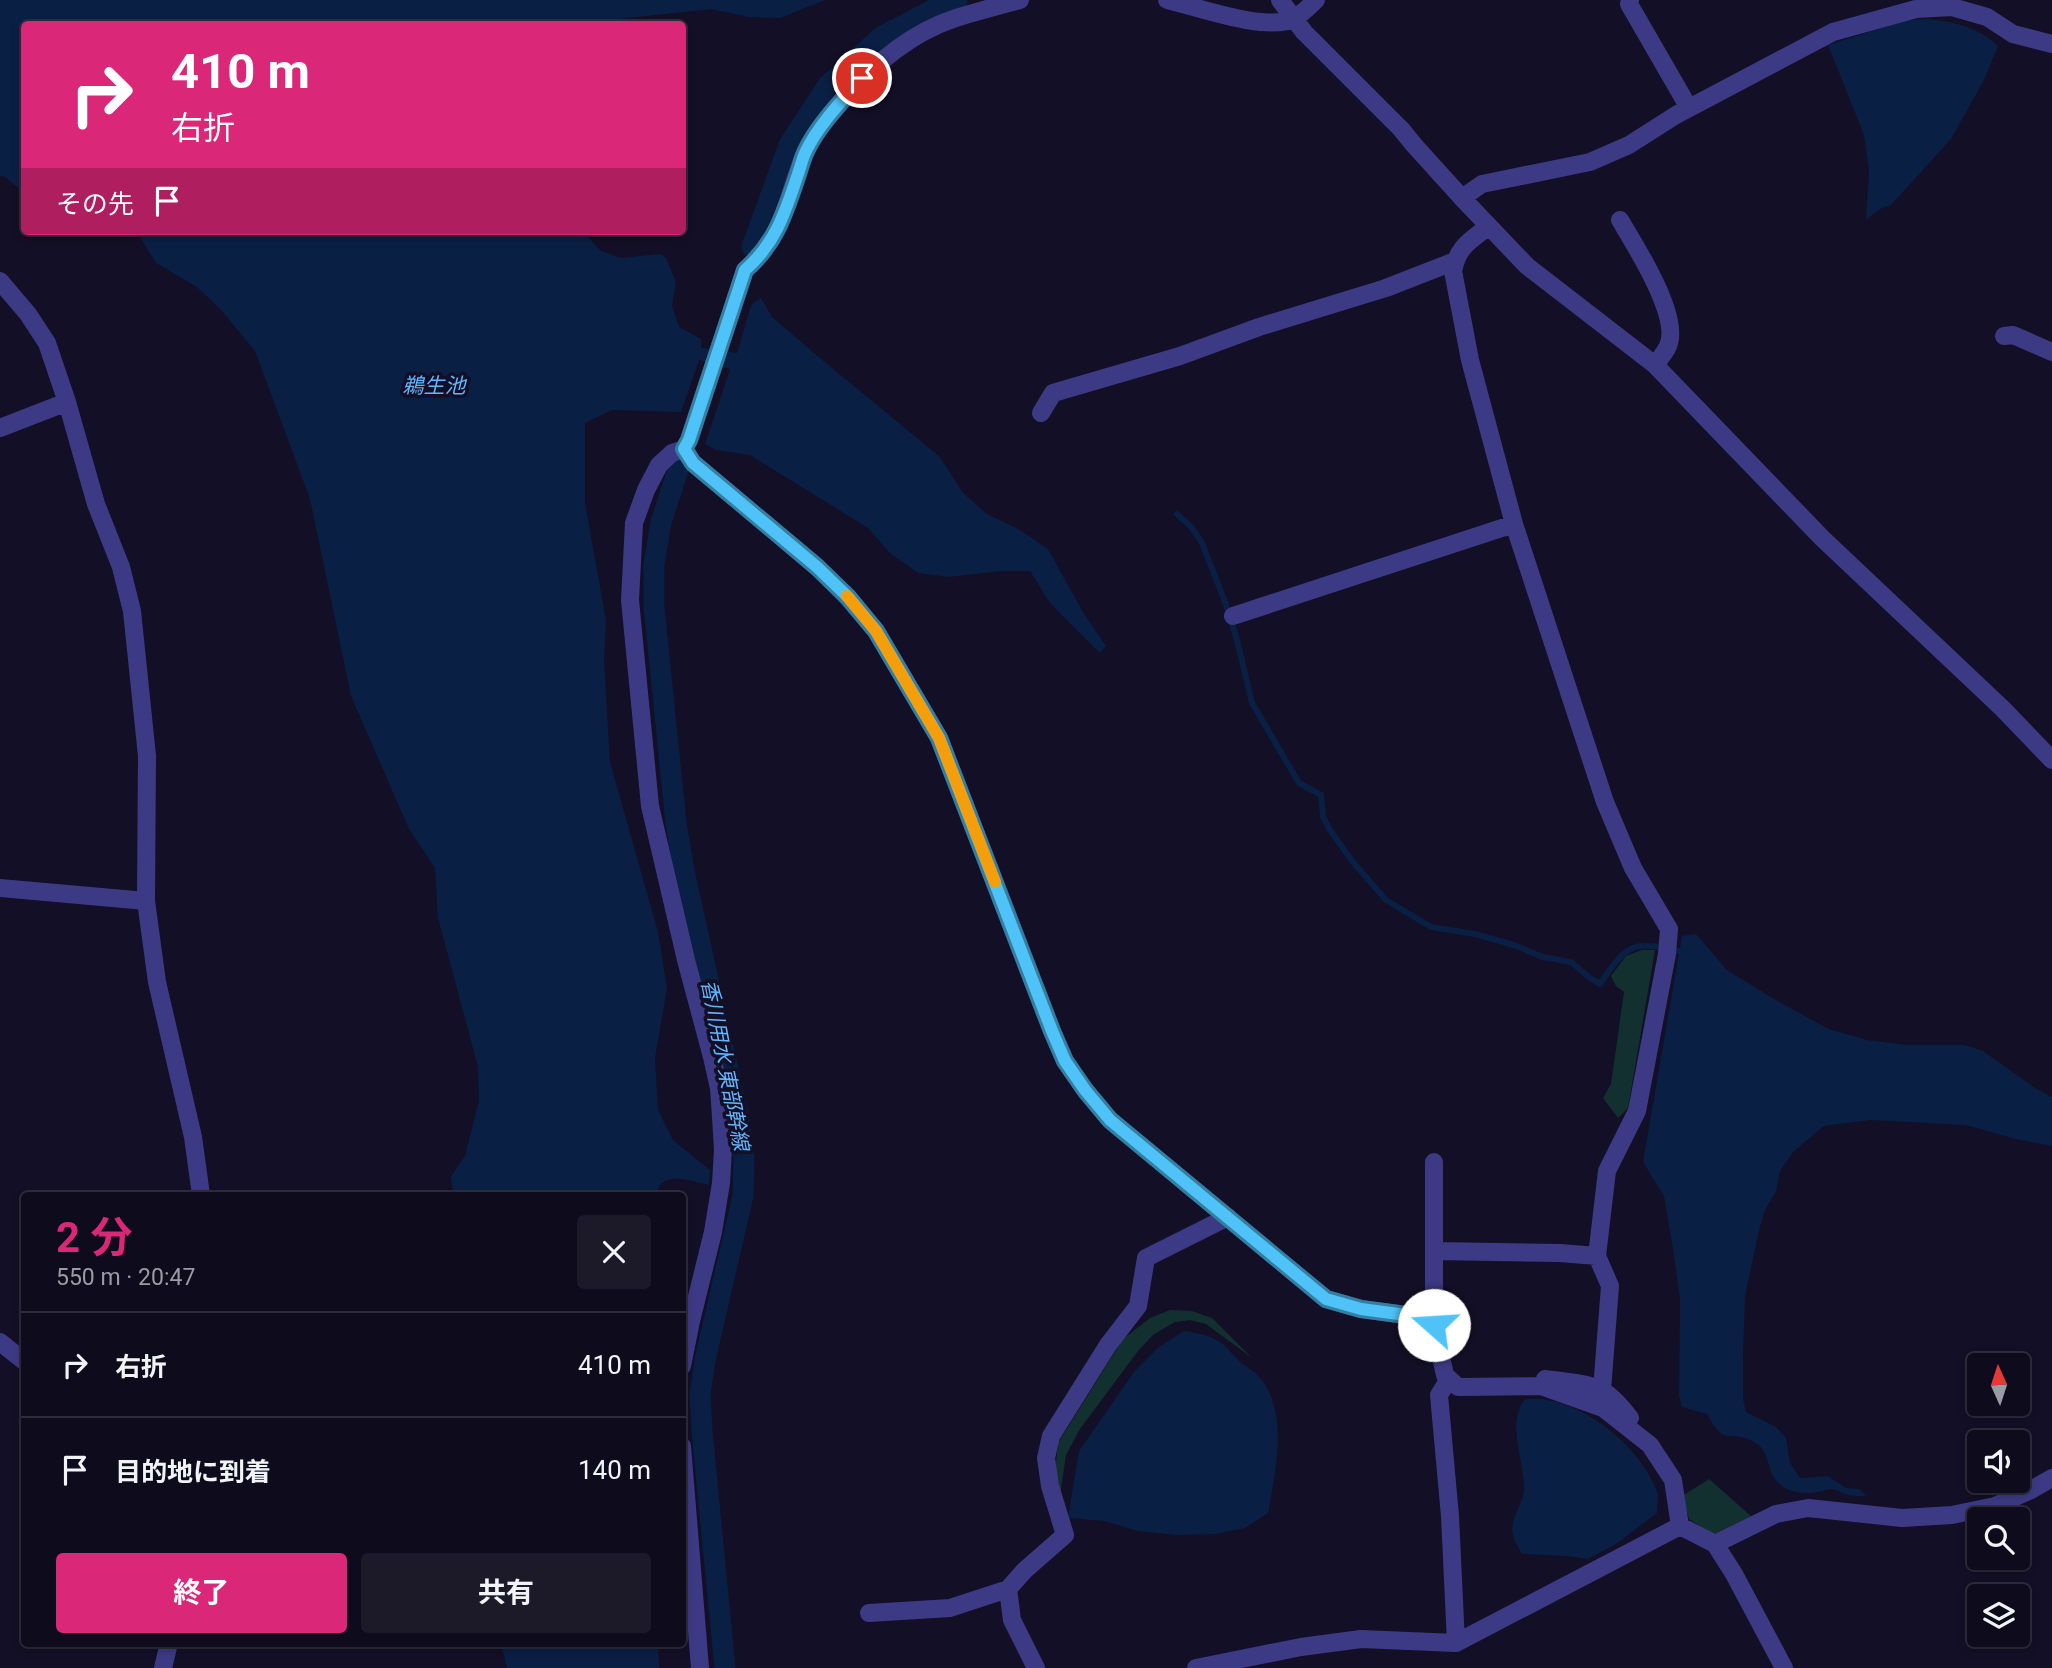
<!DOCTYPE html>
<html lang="ja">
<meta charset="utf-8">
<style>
:root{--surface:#0e0b1c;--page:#1c1929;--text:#f1f3f6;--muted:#9b9ba3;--line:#2e2b3b;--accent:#db2777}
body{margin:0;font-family:Roboto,"Noto Sans JP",sans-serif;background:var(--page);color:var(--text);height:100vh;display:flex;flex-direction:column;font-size:26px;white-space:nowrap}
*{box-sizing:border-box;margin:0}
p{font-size:23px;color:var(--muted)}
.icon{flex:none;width:38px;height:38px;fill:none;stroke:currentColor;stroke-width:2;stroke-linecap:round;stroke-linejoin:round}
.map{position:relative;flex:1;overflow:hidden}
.details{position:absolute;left:21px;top:1192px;width:665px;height:455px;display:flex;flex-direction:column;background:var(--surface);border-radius:7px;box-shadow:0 4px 10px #0003,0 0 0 2px var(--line)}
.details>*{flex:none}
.hud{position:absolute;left:21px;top:21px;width:665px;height:214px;border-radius:7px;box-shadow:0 4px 10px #0003,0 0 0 2px var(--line);background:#db2777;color:#fff;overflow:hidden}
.needle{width:46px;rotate:357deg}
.tools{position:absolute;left:1967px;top:1353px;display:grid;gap:14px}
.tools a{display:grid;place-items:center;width:63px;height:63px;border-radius:7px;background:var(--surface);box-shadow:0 4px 10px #0003,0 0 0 2px var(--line);font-size:35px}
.pin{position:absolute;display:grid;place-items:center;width:60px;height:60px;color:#fff;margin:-30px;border:4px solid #fff;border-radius:50%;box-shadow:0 2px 7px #0007}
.me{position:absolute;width:77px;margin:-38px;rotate:289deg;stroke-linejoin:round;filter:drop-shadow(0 0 5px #0008)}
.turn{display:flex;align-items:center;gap:24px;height:147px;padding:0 35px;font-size:32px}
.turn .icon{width:91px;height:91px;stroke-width:2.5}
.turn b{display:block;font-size:49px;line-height:60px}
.then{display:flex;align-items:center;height:66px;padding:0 35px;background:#0003;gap:14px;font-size:26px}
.round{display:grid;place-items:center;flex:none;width:74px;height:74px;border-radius:7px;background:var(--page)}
.head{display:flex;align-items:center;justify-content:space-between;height:119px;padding:0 35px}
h1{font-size:42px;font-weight:700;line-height:52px;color:var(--accent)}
.button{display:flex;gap:14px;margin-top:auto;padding:14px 35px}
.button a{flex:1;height:80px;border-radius:7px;background:var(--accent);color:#fff;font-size:28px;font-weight:700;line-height:80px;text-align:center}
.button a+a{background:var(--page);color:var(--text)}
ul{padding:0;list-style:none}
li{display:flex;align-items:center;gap:21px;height:105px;padding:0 35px;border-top:2px solid var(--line)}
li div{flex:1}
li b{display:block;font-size:26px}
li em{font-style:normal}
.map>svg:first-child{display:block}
.green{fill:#12302f}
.water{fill:#0a1f44}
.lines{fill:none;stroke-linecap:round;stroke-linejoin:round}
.stream{stroke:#0a1f44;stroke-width:6}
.canal{stroke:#0a1f44;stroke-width:21}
.minor{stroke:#3d3a85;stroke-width:18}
.route-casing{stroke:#337fa1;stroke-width:18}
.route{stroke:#4fc3f7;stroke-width:12}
.slow{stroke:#f59e0b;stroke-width:12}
.labels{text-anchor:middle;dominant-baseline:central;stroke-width:7;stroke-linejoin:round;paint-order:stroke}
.water-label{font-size:21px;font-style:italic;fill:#62b6ff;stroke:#130f26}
</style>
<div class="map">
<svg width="2052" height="1668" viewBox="0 0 2052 1668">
<rect width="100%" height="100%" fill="#130f26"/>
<path class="green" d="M1642 950H1655L1628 1108 1618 1118 1603 1098 1611 1084 1624 992 1616 986 1611 976 1626 956Z
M1170 1310 1192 1311 1212 1318 1252 1358 1206 1324 1190 1320 1175 1322 1153 1335 1138 1351 1080 1429 1066 1455 1060 1496 1055 1472 1058 1443 1123 1339 1150 1318Z
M1709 1479 1752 1517 1715 1536 1689 1519 1682 1496Z"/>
<path class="water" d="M0 0H825L780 18 749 17 711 9 573 24H24V193L4 176H0Z
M1928 19C1954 22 1979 27 1998 46L1984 80 1951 139 1891 205 1880 209 1866 220 1869 170 1864 135 1828 45 1907 20Z
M136 231H571L587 236 601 251 621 258 660 254 666 258 676 282 672 305 679 327 701 339V348L737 353 751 305 761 298 772 317 820 358 940 457 963 493 987 514 1020 530 1048 549 1084 614 1106 646 1100 653 1050 603 1030 571H1001L949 577 918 573 890 553 868 528 750 455 716 450 705 444 730 369 699 360 681 412 612 410 585 423V503L606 620 604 661 610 762 658 932 667 988 655 1058 658 1110 673 1140 710 1170 709 1185C692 1181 659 1169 657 1195H453L451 1176 465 1156 479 1101 478 1067 438 918 435 868 409 829 351 696 310 499 255 351 221 310 197 287 156 263Z
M1696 934 1727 970 1779 1002 1829 1029 1867 1040 1907 1045H1965L1983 1051 2035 1088 2052 1097V1146L2016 1139 1966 1125 1870 1120 1824 1126 1794 1151 1780 1171 1776 1191 1765 1210 1759 1230 1745 1296 1743 1354V1399L1746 1412 1776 1427 1786 1438 1790 1463 1800 1478 1828 1476 1846 1488 1859 1489 1866 1496C1860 1496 1854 1496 1849 1495 1842 1494 1836 1488 1829 1489 1825 1490 1822 1492 1818 1492 1802 1496 1779 1491 1772 1474 1767 1462 1767 1449 1754 1442 1728 1428 1726 1449 1707 1414L1682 1407 1679 1396 1680 1300 1673 1249 1664 1196 1643 1162 1682 936Z
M1184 1331C1198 1333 1212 1335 1224 1345 1230 1351 1236 1359 1243 1364 1251 1370 1261 1376 1266 1386 1287 1423 1275 1474 1268 1513L1245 1528 1216 1534 1178 1535 1137 1531 1105 1521 1068 1518 1079 1451 1134 1372 1159 1347Z
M1525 1399C1532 1399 1540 1398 1547 1400 1591 1407 1641 1449 1657 1491 1659 1498 1657 1506 1657 1513L1616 1544 1588 1559 1567 1556 1522 1554C1519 1548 1514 1541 1513 1535 1509 1517 1524 1505 1524 1488 1524 1461 1506 1423 1525 1399Z
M501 1643H658L659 1668H507Z"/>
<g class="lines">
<path class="stream" d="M1177 514 1192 528 1202 543 1225 602 1237 640 1252 703 1299 783 1321 795 1323 817 1330 830 1352 861 1386 900 1431 927 1475 934 1514 945 1543 957 1571 962 1590 978 1600 984C1630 939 1635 941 1686 953"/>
<path class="canal" d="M752 247 789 145 828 85 881 37 942 5 957 0
M680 464 661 522 654 564V607L676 823 684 871 739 1119 744 1158 743 1196 705 1360 700 1394 702 1431 725 1668"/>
<path class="minor" d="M1167 0C1198 7 1267 33 1295 18 1303 13 1310 6 1316 0
M1280 0 1304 32 1401 129 1414 145 1462 198
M1630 0 1629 4 1689 108
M2052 44 2013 34 1987 17 1952 7 1916 9 1833 32 1676 115 1629 145 1590 162 1482 184 1462 198 1527 266 1655 365 1822 538 2003 709 2052 760
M1620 220C1636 247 1681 317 1668 346 1665 353 1659 359 1655 365
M1489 226C1470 241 1458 246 1453 271L1470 360 1514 524 1605 802 1633 868 1669 929 1667 954 1637 1111 1607 1171 1597 1256
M0 281 28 314 47 343 67 402 96 504 121 567 132 611 147 756 146 901 157 982 193 1137 201 1195
M2004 336 2013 335 2052 352
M1041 413 1053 393 1180 356 1259 327 1386 288 1455 261
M0 428 67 402
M684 449 693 463 817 567 847 597 876 631 939 738 1052 1031 1065 1061 1085 1090 1110 1120 1326 1299 1361 1309 1421 1317 1434 1325 1445 1375 1458 1387 1541 1386 1603 1408 1650 1445 1673 1480 1680 1526 1715 1544 1734 1574 1784 1668
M1233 616 1514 524
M0 888 146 901
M1434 1251 1560 1253 1597 1256 1610 1286 1602 1390
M1434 1325V1162
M0 1342 24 1361
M682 1366 691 1321 713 1232 721 1183 723 1150 721 1117 719 1088 712 1057 686 960 650 806 630 600 634 523 646 490 659 465 672 453 684 449 689 440 745 270C786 235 786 198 805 153 813 134 829 116 842 101 872 66 909 34 953 19 975 12 998 6 1020 0
M1449 1379 1439 1395 1450 1516 1456 1643
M1545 1379C1561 1381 1587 1383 1601 1390 1612 1395 1623 1409 1630 1418
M682 1446 700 1668
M1715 1544 1776 1514 1808 1508 1902 1518 1952 1515 1995 1506 2031 1490 2052 1478
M869 1613 950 1608 1008 1589
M163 1668 169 1643
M1036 1668 1012 1620 1008 1589 1025 1570 1065 1535 1050 1486 1046 1458 1051 1436 1108 1345 1138 1306 1146 1258 1228 1217
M1196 1668 1301 1647 1361 1639 1456 1643 1680 1526"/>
</g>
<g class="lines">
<defs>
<path id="route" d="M862 78C842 101 819 124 806 151 802 159 800 169 797 177 785 213 775 244 745 270L689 440 684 449 693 463 817 567 848 597 876 631 939 738 1052 1031 1065 1061 1085 1090 1110 1120 1326 1299 1361 1309 1421 1317 1434 1325"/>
</defs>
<use href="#route" class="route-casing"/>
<use href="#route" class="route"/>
<path class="slow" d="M847 596 876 631 939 738 995 882"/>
</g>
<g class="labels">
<g class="water-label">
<text x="434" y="386">鵜生池</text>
<text transform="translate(725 1065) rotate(79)">香川用水 東部幹線</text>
</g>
</g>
</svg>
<div class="tools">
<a><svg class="needle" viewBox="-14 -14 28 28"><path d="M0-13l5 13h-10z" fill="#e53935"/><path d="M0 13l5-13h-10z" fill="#9b9ba3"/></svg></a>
<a><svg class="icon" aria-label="sound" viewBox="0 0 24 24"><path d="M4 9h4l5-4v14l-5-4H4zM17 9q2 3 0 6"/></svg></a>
<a><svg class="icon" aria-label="search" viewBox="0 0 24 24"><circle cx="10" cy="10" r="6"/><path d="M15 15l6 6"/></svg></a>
<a><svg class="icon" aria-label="layers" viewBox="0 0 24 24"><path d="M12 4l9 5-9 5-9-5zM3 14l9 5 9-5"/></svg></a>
</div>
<div class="pin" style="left:862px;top:78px;background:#d93025"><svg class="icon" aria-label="arrive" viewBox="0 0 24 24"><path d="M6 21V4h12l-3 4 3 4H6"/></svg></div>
<svg class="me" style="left:1434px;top:1325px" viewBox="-20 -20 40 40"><circle r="19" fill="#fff"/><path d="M0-13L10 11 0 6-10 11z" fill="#4fc3f7"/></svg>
<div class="hud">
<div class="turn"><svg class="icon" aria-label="right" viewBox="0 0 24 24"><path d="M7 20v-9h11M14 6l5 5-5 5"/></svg><div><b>410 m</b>右折</div></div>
<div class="then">その先<svg class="icon" aria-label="arrive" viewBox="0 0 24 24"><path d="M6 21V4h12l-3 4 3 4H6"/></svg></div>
</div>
<section class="details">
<div class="head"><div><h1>2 分</h1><p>550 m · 20:47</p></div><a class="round"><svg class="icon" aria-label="close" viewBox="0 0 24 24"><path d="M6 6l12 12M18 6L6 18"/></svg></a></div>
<ul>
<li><svg class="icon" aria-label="right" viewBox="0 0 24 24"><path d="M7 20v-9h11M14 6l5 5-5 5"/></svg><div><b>右折</b></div><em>410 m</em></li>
<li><svg class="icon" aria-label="arrive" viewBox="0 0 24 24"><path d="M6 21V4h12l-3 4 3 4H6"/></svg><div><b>目的地に到着</b></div><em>140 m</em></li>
</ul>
<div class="button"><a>終了</a><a>共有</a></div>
</section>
</div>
